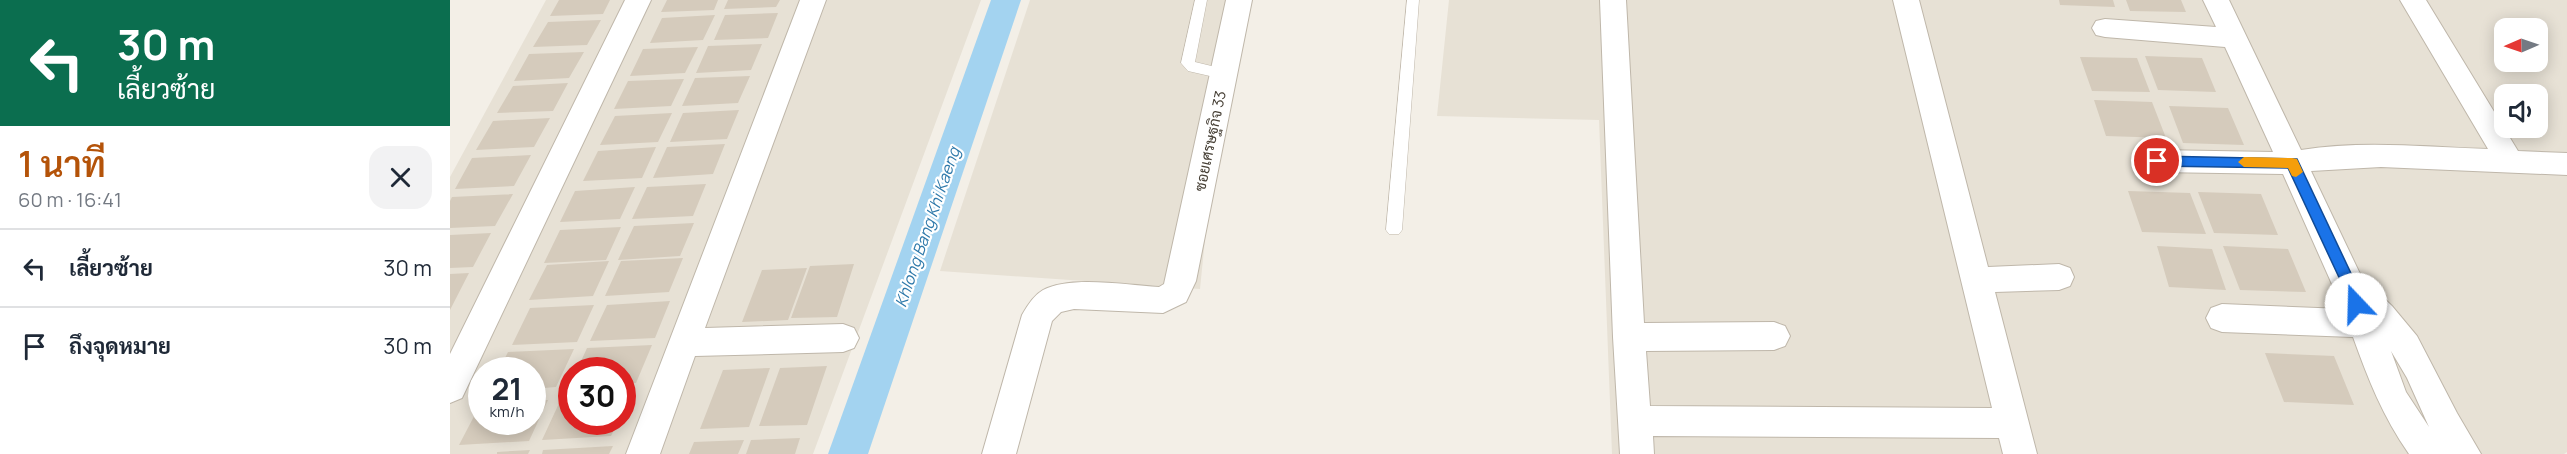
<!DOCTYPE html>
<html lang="th">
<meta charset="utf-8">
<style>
:root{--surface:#fff;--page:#f2f2f3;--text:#1f2937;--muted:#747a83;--line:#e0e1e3;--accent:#b45309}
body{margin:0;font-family:Manrope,Sarabun,sans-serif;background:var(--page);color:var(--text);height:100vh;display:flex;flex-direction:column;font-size:22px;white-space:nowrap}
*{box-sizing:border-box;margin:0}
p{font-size:20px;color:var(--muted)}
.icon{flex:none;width:33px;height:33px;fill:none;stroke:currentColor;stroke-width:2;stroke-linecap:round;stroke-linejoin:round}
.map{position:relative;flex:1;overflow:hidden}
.panel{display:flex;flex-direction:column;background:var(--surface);width:450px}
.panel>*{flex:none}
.top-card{background:#0b6e4f;color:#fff;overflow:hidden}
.needle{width:39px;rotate:268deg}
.fabs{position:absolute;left:2044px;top:18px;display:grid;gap:12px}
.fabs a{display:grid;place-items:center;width:54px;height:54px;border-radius:12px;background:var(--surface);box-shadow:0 3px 15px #0003;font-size:30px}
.speed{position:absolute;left:18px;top:357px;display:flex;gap:12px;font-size:30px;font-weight:700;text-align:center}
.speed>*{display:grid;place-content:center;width:78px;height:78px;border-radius:50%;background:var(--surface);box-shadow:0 3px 15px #0003;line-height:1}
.speed small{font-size:15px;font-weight:400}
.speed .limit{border:9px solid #d22;background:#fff;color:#111}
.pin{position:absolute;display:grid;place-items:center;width:51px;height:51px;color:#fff;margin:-26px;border:3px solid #fff;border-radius:50%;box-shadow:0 2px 6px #0007}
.me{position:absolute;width:66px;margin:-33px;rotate:339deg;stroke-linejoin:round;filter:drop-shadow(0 0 4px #0008)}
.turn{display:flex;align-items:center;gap:21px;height:126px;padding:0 18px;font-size:27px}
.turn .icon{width:78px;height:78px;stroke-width:2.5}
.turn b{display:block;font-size:42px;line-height:51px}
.round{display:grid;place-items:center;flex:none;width:63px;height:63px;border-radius:18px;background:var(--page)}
.summary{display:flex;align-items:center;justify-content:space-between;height:102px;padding:0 18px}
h1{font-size:36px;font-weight:600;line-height:45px;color:var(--accent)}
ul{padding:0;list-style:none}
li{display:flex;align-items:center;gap:18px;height:78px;padding:0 18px;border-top:2px solid var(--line)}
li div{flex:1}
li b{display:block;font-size:22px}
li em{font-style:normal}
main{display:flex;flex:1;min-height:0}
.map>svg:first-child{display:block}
.residential{fill:#e7e1d5;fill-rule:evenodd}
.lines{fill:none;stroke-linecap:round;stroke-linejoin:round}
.canal{fill:#a3d3f0;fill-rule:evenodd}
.building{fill:#d5cbbc}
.lane-casing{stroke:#bfb7aa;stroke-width:1}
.street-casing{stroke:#bfb7aa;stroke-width:2}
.lane{fill:#fff;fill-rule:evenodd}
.street{fill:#fff;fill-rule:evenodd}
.route{fill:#1a73e8;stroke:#114b97;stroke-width:1.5}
.slow{fill:#f59e0b}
.labels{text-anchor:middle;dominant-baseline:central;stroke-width:4.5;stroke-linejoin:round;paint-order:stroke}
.street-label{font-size:15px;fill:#474036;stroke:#fff}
.water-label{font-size:16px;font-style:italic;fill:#2e79aa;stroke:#fff}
</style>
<main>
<section class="panel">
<div class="top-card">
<div class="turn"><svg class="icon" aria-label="left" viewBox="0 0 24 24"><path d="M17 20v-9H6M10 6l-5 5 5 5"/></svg><div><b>30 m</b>เลี้ยวซ้าย</div></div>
</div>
<div class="summary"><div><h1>1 นาที</h1><p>60 m · 16:41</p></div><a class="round"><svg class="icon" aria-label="close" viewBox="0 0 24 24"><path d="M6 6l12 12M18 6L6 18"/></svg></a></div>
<ul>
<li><svg class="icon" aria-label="left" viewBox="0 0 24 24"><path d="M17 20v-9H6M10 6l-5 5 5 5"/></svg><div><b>เลี้ยวซ้าย</b></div><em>30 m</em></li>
<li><svg class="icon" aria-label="arrive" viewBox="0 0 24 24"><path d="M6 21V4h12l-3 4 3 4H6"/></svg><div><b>ถึงจุดหมาย</b></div><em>30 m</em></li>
</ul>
</section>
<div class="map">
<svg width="2117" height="454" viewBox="0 0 2117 454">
<rect width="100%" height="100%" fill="#f3efe7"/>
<path class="residential" d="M96 0H531L363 454H0V177ZM32 370H82V422H32ZM122 370H172V422H122Z
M580 0H779L750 289 490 271Z
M999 0H2117V452L2114 454H1162L1149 120 987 116ZM2055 28H2088V62H2055ZM2055 94H2088V128H2055Z"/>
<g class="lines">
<path class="canal" d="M541 0H571L418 454H378Z"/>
</g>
<path class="building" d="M109 0H160L153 14 100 16Z
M217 0H268L264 10 211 12Z
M278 0H330L326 7 274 9Z
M1609 0H1663L1665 7 1610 5Z
M1676 0H1731L1736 12 1680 11Z
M328 13 318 38 264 40 275 15Z
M265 15 253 40 200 43 212 18Z
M151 20 137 45 83 47 98 22Z
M312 44 301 70 246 73 258 46Z
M248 47 235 73 180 76 193 49Z
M134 52 119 78 64 81 79 54Z
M1695 56 1752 58 1766 92 1708 90Z
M1630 57 1687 58 1700 92 1642 91Z
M300 76 288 103 232 106 245 78Z
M234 79 221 106 164 109 178 81Z
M118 83 103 111 47 113 63 86Z
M1644 100 1702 102 1716 138 1656 136Z
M1719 106 1778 108 1794 145 1733 143Z
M289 110 277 139 220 142 233 113Z
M222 113 208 142 150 145 165 116Z
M100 118 84 147 26 150 43 121Z
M275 144 263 174 203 178 217 147Z
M206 147 192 178 133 181 148 151Z
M81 155 64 186 5 189 22 158Z
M256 184 243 216 182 219 197 187Z
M185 187 170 219 110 222 125 191Z
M1678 191 1740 193 1756 234 1692 232Z
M1748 192 1811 194 1828 235 1764 233Z
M63 194 45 226 0 228V201L2 197Z
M244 223 230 256 168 260 184 226Z
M171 227 156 260 94 263 110 230Z
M41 233 23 267 0 268V235Z
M1707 246 1762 249 1776 290 1719 287Z
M1773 246 1838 249 1856 292 1790 290Z
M233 258 219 292 155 296 171 261Z
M159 261 143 296 79 300 97 265Z
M404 264 387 317 341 318 360 266Z
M357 268 338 320 292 322 312 270Z
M19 273 0 310V274Z
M220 301 205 338 140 341 157 305Z
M144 305 127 342 62 345 80 308Z
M202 345 186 383 172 384V370H127L137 348Z
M124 349 106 387 82 389V370H49L58 352Z
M1815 353 1884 356 1904 405 1834 402Z
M377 366 357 425 309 426 330 368Z
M320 368 299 427 250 429 273 370Z
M111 399H122V422H168L161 436 92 440Z
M98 400 79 441 9 445 32 401V422H82V401Z
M350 438 345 454H296L301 440Z
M294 440 288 454H239L244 442Z
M163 446 159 454H92L93 450Z
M80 450 78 454H47V452Z"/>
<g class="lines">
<defs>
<path id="lane" d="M745 0H757L745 62 778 70 780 74 778 78 773 79 738 71 731 63Z
M957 0H969L952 230 949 234H939L936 230Z"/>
<path id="street" d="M175 0H201L12 398 0 403V354Z
M350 0H376L255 328 393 324 404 328 409 338 404 348 393 352 245 356 210 454H176Z
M776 0H802L746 281 736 302 713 313 624 309 611 312 602 321 566 454H532L572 315C577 306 584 295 593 290 621 275 677 285 709 287L714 284Z
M1150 0H1176L1194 323 1324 322 1335 326 1340 336 1335 346 1324 350 1196 351 1200 406 1542 408 1443 0H1469L1538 267 1609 264 1620 268 1624 277 1620 286 1609 290 1545 292 1587 454H1553L1549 438 1203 436 1204 454H1170L1163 337Z
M1753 0H1779L1851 150C1912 140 1976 147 2038 149L1950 0H1976L2068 151 2117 153V175L1931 167 1861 171 1912 278 1942 306 1967 336 2007 413 2031 454H1959C1933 417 1918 379 1903 337L1772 332 1761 328 1756 318 1761 308 1772 304 1893 309 1833 174 1707 172 1697 169 1693 161 1697 153 1707 150 1823 152 1775 47 1655 37 1646 35 1642 28 1646 21 1655 19 1766 27ZM1941 351 1957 378 1979 427 1956 392Z"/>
</defs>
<use href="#lane" class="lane-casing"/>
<use href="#street" class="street-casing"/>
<use href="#lane" class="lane"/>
<use href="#street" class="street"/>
</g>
<path class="route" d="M1707 156 1847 159 1907 286 1913 304 1911 308H1901L1893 286 1838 168 1707 166 1700 161Z"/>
<path class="slow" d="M1794 157 1842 158 1847 159 1853 172 1846 177 1842 176 1838 168 1794 167 1788 162Z"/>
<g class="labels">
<g class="street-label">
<text transform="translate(760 141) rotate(-78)">ซอยเศรษฐกิจ 33</text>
</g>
<g class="water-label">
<text transform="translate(477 227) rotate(-71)">Khlong Bang Khi Kaeng</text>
</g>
</g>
</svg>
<div class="fabs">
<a><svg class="needle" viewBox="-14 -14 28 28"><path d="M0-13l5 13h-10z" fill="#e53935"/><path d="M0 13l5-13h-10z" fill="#747a83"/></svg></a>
<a><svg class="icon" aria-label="sound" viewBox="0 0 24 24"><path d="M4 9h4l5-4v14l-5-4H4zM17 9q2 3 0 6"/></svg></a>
</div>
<div class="speed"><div>21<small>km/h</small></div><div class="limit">30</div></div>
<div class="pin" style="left:1707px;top:161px;background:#d93025"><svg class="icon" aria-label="arrive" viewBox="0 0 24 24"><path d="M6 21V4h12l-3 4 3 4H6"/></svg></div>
<svg class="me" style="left:1906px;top:304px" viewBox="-20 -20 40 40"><circle r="19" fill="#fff"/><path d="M0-13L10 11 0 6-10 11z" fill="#1a73e8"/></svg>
</div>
</main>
